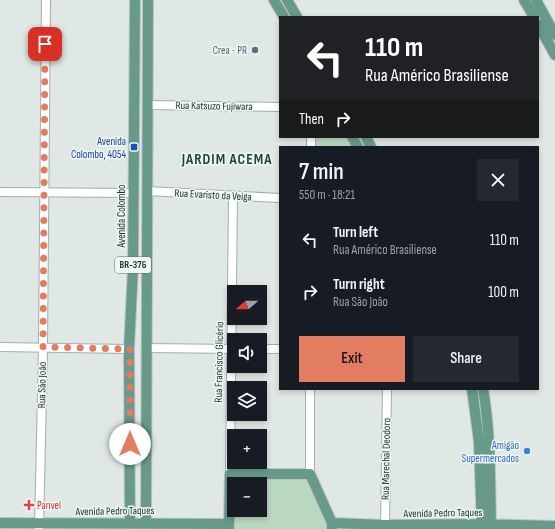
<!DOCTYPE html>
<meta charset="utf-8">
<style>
:root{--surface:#171b24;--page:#242831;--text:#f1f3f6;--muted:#9ea1a6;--accent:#e37d62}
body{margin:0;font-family:"Sofia Sans Condensed",sans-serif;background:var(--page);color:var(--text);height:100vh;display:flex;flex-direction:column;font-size:15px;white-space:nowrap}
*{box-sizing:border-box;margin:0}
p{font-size:13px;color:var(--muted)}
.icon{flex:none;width:22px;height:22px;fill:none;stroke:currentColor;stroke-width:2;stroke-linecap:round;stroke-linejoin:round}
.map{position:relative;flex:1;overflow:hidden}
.sheet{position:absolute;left:279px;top:146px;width:260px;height:244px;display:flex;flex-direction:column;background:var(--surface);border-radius:0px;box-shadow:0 2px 6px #0003}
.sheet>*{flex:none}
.top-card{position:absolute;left:279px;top:16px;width:260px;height:122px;border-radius:0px;box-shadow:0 2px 6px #0003;background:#202124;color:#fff;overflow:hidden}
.needle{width:26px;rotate:250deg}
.fabs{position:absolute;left:227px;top:285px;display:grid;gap:8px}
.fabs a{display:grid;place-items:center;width:40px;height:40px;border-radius:0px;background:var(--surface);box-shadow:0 2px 6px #0003;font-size:20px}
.pin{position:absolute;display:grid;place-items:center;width:34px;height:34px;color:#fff;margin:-17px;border-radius:8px;box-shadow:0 2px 6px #0006}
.me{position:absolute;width:44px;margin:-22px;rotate:0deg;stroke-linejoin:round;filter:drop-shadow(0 0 3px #0008)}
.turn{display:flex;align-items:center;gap:14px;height:84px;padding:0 20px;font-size:18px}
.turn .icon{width:52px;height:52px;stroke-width:2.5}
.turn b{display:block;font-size:28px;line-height:34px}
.then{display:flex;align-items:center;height:38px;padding:0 20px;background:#0003;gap:8px;font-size:15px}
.round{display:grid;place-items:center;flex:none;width:42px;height:42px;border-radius:0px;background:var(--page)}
.headline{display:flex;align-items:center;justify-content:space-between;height:68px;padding:0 20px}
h1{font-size:24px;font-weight:600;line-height:30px}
.button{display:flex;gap:8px;margin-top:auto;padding:8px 20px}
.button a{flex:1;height:46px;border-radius:0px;background:var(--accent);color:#111;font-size:16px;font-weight:600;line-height:46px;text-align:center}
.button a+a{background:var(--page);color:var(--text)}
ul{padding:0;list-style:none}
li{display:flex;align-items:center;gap:12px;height:52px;padding:0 20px}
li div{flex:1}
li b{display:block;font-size:15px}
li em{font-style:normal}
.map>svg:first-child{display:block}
.green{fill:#bad8c0;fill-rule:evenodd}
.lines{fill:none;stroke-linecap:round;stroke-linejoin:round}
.minor-casing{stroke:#a3afaa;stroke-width:10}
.major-casing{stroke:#bdc3c1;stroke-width:12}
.minor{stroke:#fff;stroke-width:8}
.major{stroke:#689a8b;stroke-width:10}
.route{stroke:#e37d62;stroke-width:7;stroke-dasharray:0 12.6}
.service-dot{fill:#5c6f8a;stroke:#eff6f2;stroke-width:1.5}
.transit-dot{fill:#1a4fb4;stroke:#eff6f2;stroke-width:1.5}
.shop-dot{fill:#3f7fe0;stroke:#eff6f2;stroke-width:1.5}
.health-dot{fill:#e0444e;stroke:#eff6f2;stroke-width:1.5}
.labels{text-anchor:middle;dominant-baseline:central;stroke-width:3;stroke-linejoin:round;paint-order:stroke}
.shield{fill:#eff6f2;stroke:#60706a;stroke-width:1}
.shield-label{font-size:10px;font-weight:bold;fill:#223630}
.service-label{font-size:11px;fill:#4e5e75;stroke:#eff6f2;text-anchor:end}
.street-label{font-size:11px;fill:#223630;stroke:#eff6f2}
.transit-label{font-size:11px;fill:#164399;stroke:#eff6f2;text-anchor:end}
.shop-label{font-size:11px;fill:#366cbe;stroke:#eff6f2;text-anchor:end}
.health-label{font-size:11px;fill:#be3a42;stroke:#eff6f2;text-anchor:start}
.district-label{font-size:15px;font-weight:bold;letter-spacing:1px;fill:#20463b;stroke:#eff6f2}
</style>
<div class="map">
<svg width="555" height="529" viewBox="0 0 555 529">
<rect width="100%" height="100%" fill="#dfe8e4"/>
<path class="green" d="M312 137H352L358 147H312Z
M230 474H310L332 529H229ZM234 484H260V510H234Z"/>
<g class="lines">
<defs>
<path id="minor" d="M148 105 280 107
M311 147V137
M147 191 280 198
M0 192 133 193
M0 347 129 349
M147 348 234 349
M260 349H280
M230 474 233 196
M310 474V389
M39 529 43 347 46 0
M385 529 387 389"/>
<path id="major" d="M274 0 284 17
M287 0 297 17
M524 0 534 17
M536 0 555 35
M538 24 555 55
M352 137 358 147
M366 137 371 147
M472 389 479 442 482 529
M483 389C491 435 490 482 491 529
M0 523 229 524
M332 523 385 525 482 524 555 526
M130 529 129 349 133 267 135 0
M146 529 148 0
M229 529 230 474H310L332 523V529"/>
</defs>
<use href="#minor" class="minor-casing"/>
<use href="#major" class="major-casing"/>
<use href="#minor" class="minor"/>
<use href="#major" class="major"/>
</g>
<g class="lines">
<path class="route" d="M45 44 43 347 130 349V444"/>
</g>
<circle class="service-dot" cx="255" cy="50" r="4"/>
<rect class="transit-dot" x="130" y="143" width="8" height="8" rx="2"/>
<circle class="shop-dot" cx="527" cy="451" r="4"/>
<path class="health-dot" d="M27 499h4v4h4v4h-4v4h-4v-4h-4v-4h4z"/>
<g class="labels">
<rect class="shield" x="115" y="257" width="36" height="16" rx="3"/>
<g class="shield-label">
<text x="133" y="265">BR-376</text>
</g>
<g class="service-label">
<text x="247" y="50">Crea - PR</text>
</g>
<g class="street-label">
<text transform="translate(214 106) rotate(1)">Rua Katsuzo Fujiwara</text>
<text transform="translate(213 195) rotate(3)">Rua Evaristo da Veiga</text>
<text transform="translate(121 216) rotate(-90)">Avenida Colombo</text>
<text transform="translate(219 362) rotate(-89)">Rua Francisco Glicério</text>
<text transform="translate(42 385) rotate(-89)">Rua São João</text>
<text transform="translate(386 459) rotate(-89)">Rua Marechal Deodoro</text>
<text transform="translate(115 511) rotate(-1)">Avenida Pedro Taques</text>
<text transform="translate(443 513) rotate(-1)">Avenida Pedro Taques</text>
</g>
<g class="transit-label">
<text x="126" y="141">Avenida<tspan x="126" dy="13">Colombo, 4054</tspan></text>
</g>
<g class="shop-label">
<text x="519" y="445">Amigão<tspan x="519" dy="13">Supermercados</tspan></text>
</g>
<g class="health-label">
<text x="37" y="505">Panvel</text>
</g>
<g class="district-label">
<text x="227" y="159">JARDIM ACEMA</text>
</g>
</g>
</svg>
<div class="fabs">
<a><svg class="needle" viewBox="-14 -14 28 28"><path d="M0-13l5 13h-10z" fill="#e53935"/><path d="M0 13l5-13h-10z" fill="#9ea1a6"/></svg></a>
<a><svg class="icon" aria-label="sound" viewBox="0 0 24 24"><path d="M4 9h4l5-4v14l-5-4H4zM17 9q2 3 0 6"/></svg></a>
<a><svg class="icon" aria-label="layers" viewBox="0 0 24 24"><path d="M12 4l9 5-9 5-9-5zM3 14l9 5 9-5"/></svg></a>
<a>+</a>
<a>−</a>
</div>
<div class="pin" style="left:45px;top:44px;background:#d93025"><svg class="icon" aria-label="arrive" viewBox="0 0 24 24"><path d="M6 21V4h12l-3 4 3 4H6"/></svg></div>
<svg class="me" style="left:130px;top:444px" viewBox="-20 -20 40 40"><circle r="19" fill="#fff"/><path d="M0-13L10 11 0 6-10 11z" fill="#e37d62"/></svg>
<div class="top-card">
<div class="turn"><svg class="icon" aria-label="left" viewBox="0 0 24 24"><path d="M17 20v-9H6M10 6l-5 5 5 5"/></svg><div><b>110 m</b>Rua Américo Brasiliense</div></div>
<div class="then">Then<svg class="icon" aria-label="right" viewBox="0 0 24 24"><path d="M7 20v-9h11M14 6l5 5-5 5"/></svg></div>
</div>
<section class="sheet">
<div class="headline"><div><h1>7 min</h1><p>550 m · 18:21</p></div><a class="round"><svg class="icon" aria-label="close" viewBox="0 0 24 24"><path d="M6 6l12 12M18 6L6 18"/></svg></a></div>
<ul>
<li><svg class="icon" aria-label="left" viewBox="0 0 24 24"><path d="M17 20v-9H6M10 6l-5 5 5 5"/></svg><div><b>Turn left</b><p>Rua Américo Brasiliense</p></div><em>110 m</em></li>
<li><svg class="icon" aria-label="right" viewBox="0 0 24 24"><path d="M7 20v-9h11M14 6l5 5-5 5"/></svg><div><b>Turn right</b><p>Rua São João</p></div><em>100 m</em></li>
</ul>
<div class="button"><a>Exit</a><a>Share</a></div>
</section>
</div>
